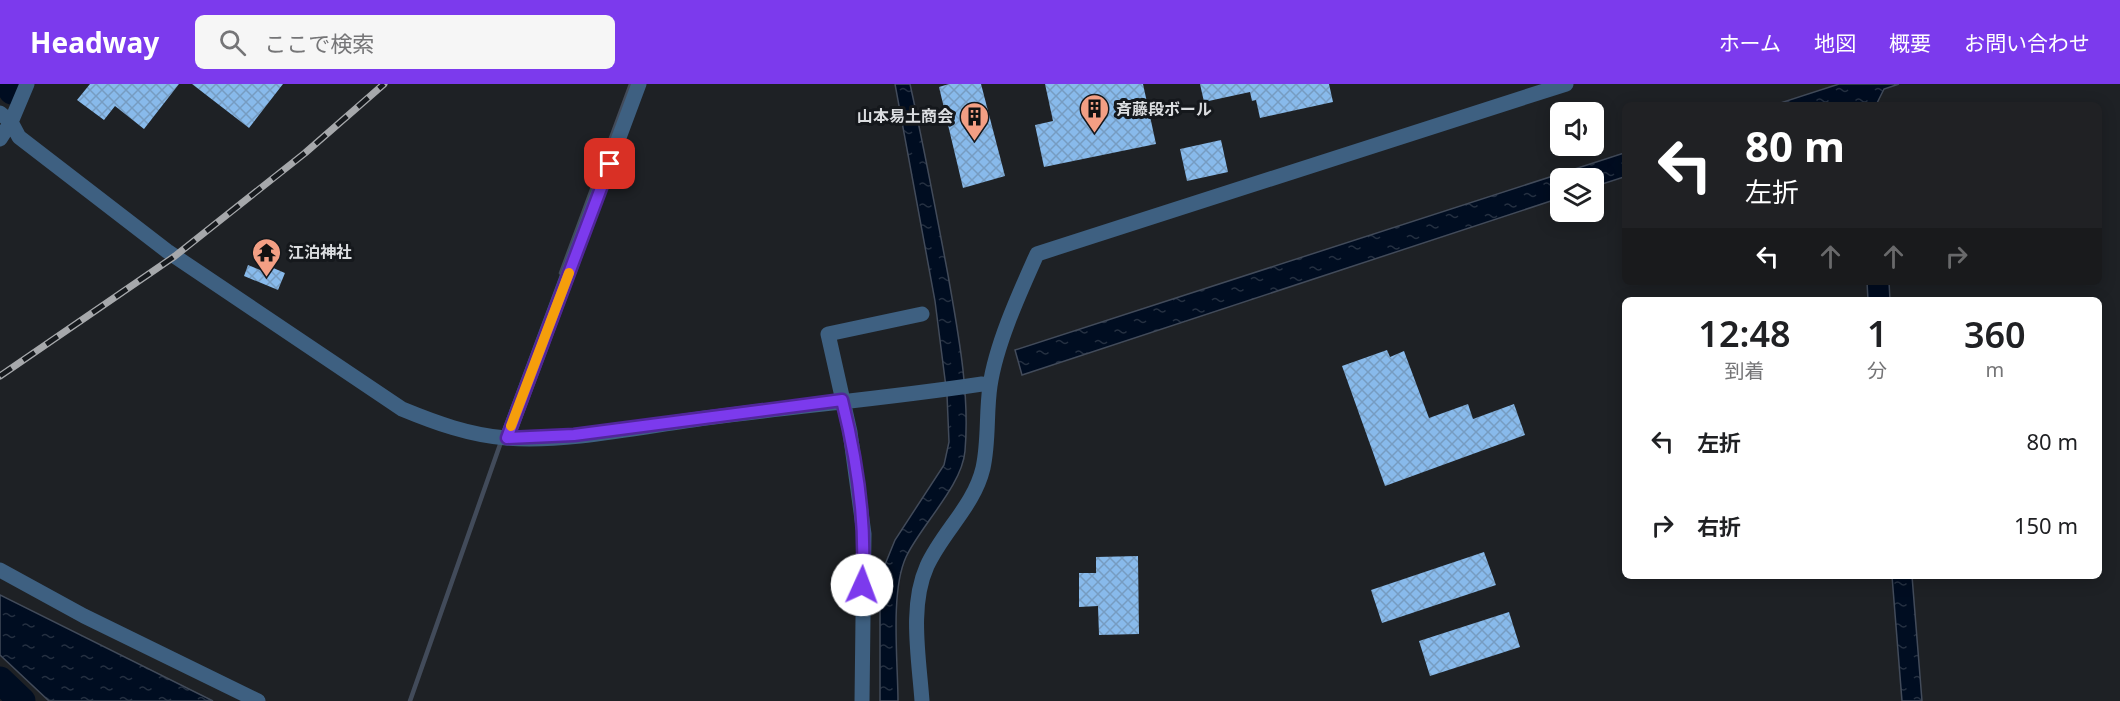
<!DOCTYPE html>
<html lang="ja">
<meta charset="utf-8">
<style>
:root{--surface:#fff;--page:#f6f6f6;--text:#202124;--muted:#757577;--accent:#7c3aed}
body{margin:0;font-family:"Noto Sans","Noto Sans JP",sans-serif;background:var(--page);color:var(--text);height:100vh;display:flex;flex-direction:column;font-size:22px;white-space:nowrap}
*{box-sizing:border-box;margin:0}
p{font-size:20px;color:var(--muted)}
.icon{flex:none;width:33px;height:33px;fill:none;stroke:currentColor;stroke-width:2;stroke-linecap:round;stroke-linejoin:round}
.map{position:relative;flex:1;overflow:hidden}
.panel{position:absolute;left:1622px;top:213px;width:480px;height:282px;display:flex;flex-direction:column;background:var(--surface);border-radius:9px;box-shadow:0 3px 15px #0003}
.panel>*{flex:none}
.banner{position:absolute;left:1622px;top:18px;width:480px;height:183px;border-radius:9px;box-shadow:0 3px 15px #0003;background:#202124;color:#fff;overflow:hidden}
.buttons{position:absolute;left:1550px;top:18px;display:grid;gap:12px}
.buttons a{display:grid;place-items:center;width:54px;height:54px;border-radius:9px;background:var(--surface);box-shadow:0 3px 15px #0003;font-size:30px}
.pin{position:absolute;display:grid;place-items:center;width:51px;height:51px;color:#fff;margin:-26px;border-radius:12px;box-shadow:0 3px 9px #0006}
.me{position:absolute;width:66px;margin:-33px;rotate:2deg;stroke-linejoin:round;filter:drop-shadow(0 0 4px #0008)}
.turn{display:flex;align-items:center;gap:21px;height:126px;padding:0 24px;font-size:27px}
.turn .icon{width:78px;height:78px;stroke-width:2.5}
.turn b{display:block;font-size:42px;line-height:51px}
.lanes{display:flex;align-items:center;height:57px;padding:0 24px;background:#0003;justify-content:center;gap:30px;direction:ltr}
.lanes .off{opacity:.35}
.eta{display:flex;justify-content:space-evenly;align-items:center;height:102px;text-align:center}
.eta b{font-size:36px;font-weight:600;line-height:42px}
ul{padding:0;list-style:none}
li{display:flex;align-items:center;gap:18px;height:84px;padding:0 24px}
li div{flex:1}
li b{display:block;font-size:22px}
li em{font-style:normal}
header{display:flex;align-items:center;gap:36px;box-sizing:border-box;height:84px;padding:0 30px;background:var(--accent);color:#fff}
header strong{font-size:28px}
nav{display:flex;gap:33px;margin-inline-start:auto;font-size:21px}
.search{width:420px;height:54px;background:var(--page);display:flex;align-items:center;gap:15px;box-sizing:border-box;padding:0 21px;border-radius:9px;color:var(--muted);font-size:22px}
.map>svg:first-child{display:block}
.water{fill:url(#water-ripples);stroke:#424b5a;stroke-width:1.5}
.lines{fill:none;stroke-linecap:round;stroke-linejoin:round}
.stream{stroke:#424b5a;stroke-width:4.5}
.river{stroke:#000d21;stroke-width:27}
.building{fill:url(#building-cross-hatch)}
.minor{stroke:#3e6081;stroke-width:15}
.rail-casing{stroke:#a6a8ab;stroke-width:7}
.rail{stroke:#15181c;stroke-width:4.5;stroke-dasharray:14;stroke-linecap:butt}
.route-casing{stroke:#51269a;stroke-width:15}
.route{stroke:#7c3aed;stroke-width:10}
.slow{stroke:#f59e0b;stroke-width:10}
.labels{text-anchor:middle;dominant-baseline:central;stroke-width:6;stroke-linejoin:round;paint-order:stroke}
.poi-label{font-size:16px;font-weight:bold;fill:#dbdde0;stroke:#15181c;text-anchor:start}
</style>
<header>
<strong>Headway</strong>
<div class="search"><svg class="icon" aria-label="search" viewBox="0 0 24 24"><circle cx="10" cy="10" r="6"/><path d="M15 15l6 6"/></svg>ここで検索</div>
<nav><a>ホーム</a><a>地図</a><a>概要</a><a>お問い合わせ</a></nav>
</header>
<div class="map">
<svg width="2120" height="617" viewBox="0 0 2120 617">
<defs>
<pattern id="water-ripples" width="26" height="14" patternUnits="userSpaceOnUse" patternTransform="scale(1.5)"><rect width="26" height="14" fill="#000d21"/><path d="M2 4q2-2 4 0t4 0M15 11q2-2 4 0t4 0" fill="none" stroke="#253041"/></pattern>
<pattern id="building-cross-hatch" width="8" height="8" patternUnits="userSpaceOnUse" patternTransform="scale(1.5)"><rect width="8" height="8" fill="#88baeb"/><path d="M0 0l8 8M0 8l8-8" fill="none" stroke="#769cc1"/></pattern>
</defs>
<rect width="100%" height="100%" fill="#1e2125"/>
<path class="water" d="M895 0H910C924 63 936 127 948 191 958 248 970 309 965 367 962 402 921 441 906 473 890 508 898 578 898 617H880V493L895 456 944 381 949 358 947 311 935 217Z
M1839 0H1899L1884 5 1876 21H1774Z
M1624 69V93L1593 103V94H1560V114L1022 291 1015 266Z
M1867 198H1889L1890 216H1868Z
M1892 492H1912L1922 617H1902Z
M0 511 213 617H49L0 571Z"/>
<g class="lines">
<path class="stream" d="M561 189 631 0
M410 617 502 355"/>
<path class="river" d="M12 7 14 0
M0 596 22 617"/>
</g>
<path class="building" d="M90 0H179L144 45 115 22 104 36 77 16Z
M192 0H283L249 44Z
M949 0H981L1005 92 963 104 939 3Z
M1045 0H1143L1156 60 1044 83 1035 41 1053 37Z
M1200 0H1329L1333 18 1260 34 1256 16 1252 17 1250 8 1204 18Z
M1221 56 1228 88 1187 97 1180 65Z
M248 181 268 189 271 183 285 189 278 206 244 192Z
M1387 266 1390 273 1404 267 1429 334 1468 320 1473 335 1514 320 1525 351 1385 402 1342 282Z
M1484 468 1496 501 1382 539 1371 506Z
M1138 472 1139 550 1099 551 1098 522 1079 523V489H1096V473Z
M1509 528 1520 563 1430 592 1419 557Z"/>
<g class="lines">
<path class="minor" d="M0 29 11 38 19 53 167 167 402 325C436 339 469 351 506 354 567 359 645 342 706 334 797 322 890 314 982 300L990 302
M0 55 11 38 27 0
M507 354 639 0
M0 486 84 532 258 617
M862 617 864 450 850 348 828 250 922 230
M922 617C919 574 909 522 927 482 943 447 974 422 983 384 989 357 986 329 990 302 996 260 1020 208 1037 170L1566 0"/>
<defs>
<path id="rail" d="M0 292 175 172 305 69 384 0"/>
</defs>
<use href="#rail" class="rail-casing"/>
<use href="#rail" class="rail"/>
</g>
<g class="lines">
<defs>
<path id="route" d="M610 80 507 354 574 351 842 316C857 376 867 440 862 501"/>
</defs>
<use href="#route" class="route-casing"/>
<use href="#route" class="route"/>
<path class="slow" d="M511 342 569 189"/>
</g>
<defs>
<symbol id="building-pin" viewBox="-11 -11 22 30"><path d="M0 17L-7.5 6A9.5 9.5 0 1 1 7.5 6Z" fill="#f39f84" stroke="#15181c"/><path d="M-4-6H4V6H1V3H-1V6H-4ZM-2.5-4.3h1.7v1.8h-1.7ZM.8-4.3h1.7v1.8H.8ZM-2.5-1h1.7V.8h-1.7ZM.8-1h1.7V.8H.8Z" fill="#111"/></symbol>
<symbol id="temple-pin" viewBox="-11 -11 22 30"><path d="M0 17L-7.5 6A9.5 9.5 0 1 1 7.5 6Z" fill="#f39f84" stroke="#15181c"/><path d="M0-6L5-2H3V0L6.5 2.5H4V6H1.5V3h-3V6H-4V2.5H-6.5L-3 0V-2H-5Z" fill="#111"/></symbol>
</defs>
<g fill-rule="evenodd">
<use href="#building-pin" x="1078" y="8" width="33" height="45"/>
<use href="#building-pin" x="958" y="16" width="33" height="45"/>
<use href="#temple-pin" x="250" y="152" width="33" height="45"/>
</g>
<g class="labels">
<g class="poi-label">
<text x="1116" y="25">斉藤段ボール</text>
<text x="953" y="32" text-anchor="end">山本易土商会</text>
<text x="288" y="168">江泊神社</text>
</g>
</g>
</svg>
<div class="buttons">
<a><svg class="icon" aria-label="sound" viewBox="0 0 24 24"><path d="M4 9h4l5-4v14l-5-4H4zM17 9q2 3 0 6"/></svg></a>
<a><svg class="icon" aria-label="layers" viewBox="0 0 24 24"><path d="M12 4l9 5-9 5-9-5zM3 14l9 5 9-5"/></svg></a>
</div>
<div class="pin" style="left:610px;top:80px;background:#d93025"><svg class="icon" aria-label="arrive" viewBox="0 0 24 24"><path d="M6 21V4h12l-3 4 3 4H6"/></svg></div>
<svg class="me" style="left:862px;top:501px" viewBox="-20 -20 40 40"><circle r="19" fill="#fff"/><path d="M0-13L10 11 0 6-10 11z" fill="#7c3aed"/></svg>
<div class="banner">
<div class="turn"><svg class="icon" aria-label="left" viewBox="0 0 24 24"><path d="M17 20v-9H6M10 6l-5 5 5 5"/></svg><div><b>80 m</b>左折</div></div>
<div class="lanes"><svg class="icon" aria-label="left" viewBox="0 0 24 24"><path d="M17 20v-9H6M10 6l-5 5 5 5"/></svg><svg class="icon off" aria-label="ahead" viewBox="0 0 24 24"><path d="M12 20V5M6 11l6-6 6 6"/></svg><svg class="icon off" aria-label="ahead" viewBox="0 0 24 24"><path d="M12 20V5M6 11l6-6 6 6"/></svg><svg class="icon off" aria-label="right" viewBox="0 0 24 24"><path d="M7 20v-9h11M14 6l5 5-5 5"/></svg></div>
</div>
<section class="panel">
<div class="eta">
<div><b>12:48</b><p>到着</p></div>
<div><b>1</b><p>分</p></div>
<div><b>360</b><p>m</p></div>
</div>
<ul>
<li><svg class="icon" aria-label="left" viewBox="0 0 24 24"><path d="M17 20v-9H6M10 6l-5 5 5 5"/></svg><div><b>左折</b></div><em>80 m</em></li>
<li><svg class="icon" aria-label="right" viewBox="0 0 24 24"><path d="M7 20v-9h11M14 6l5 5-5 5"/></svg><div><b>右折</b></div><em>150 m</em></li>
</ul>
</section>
</div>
